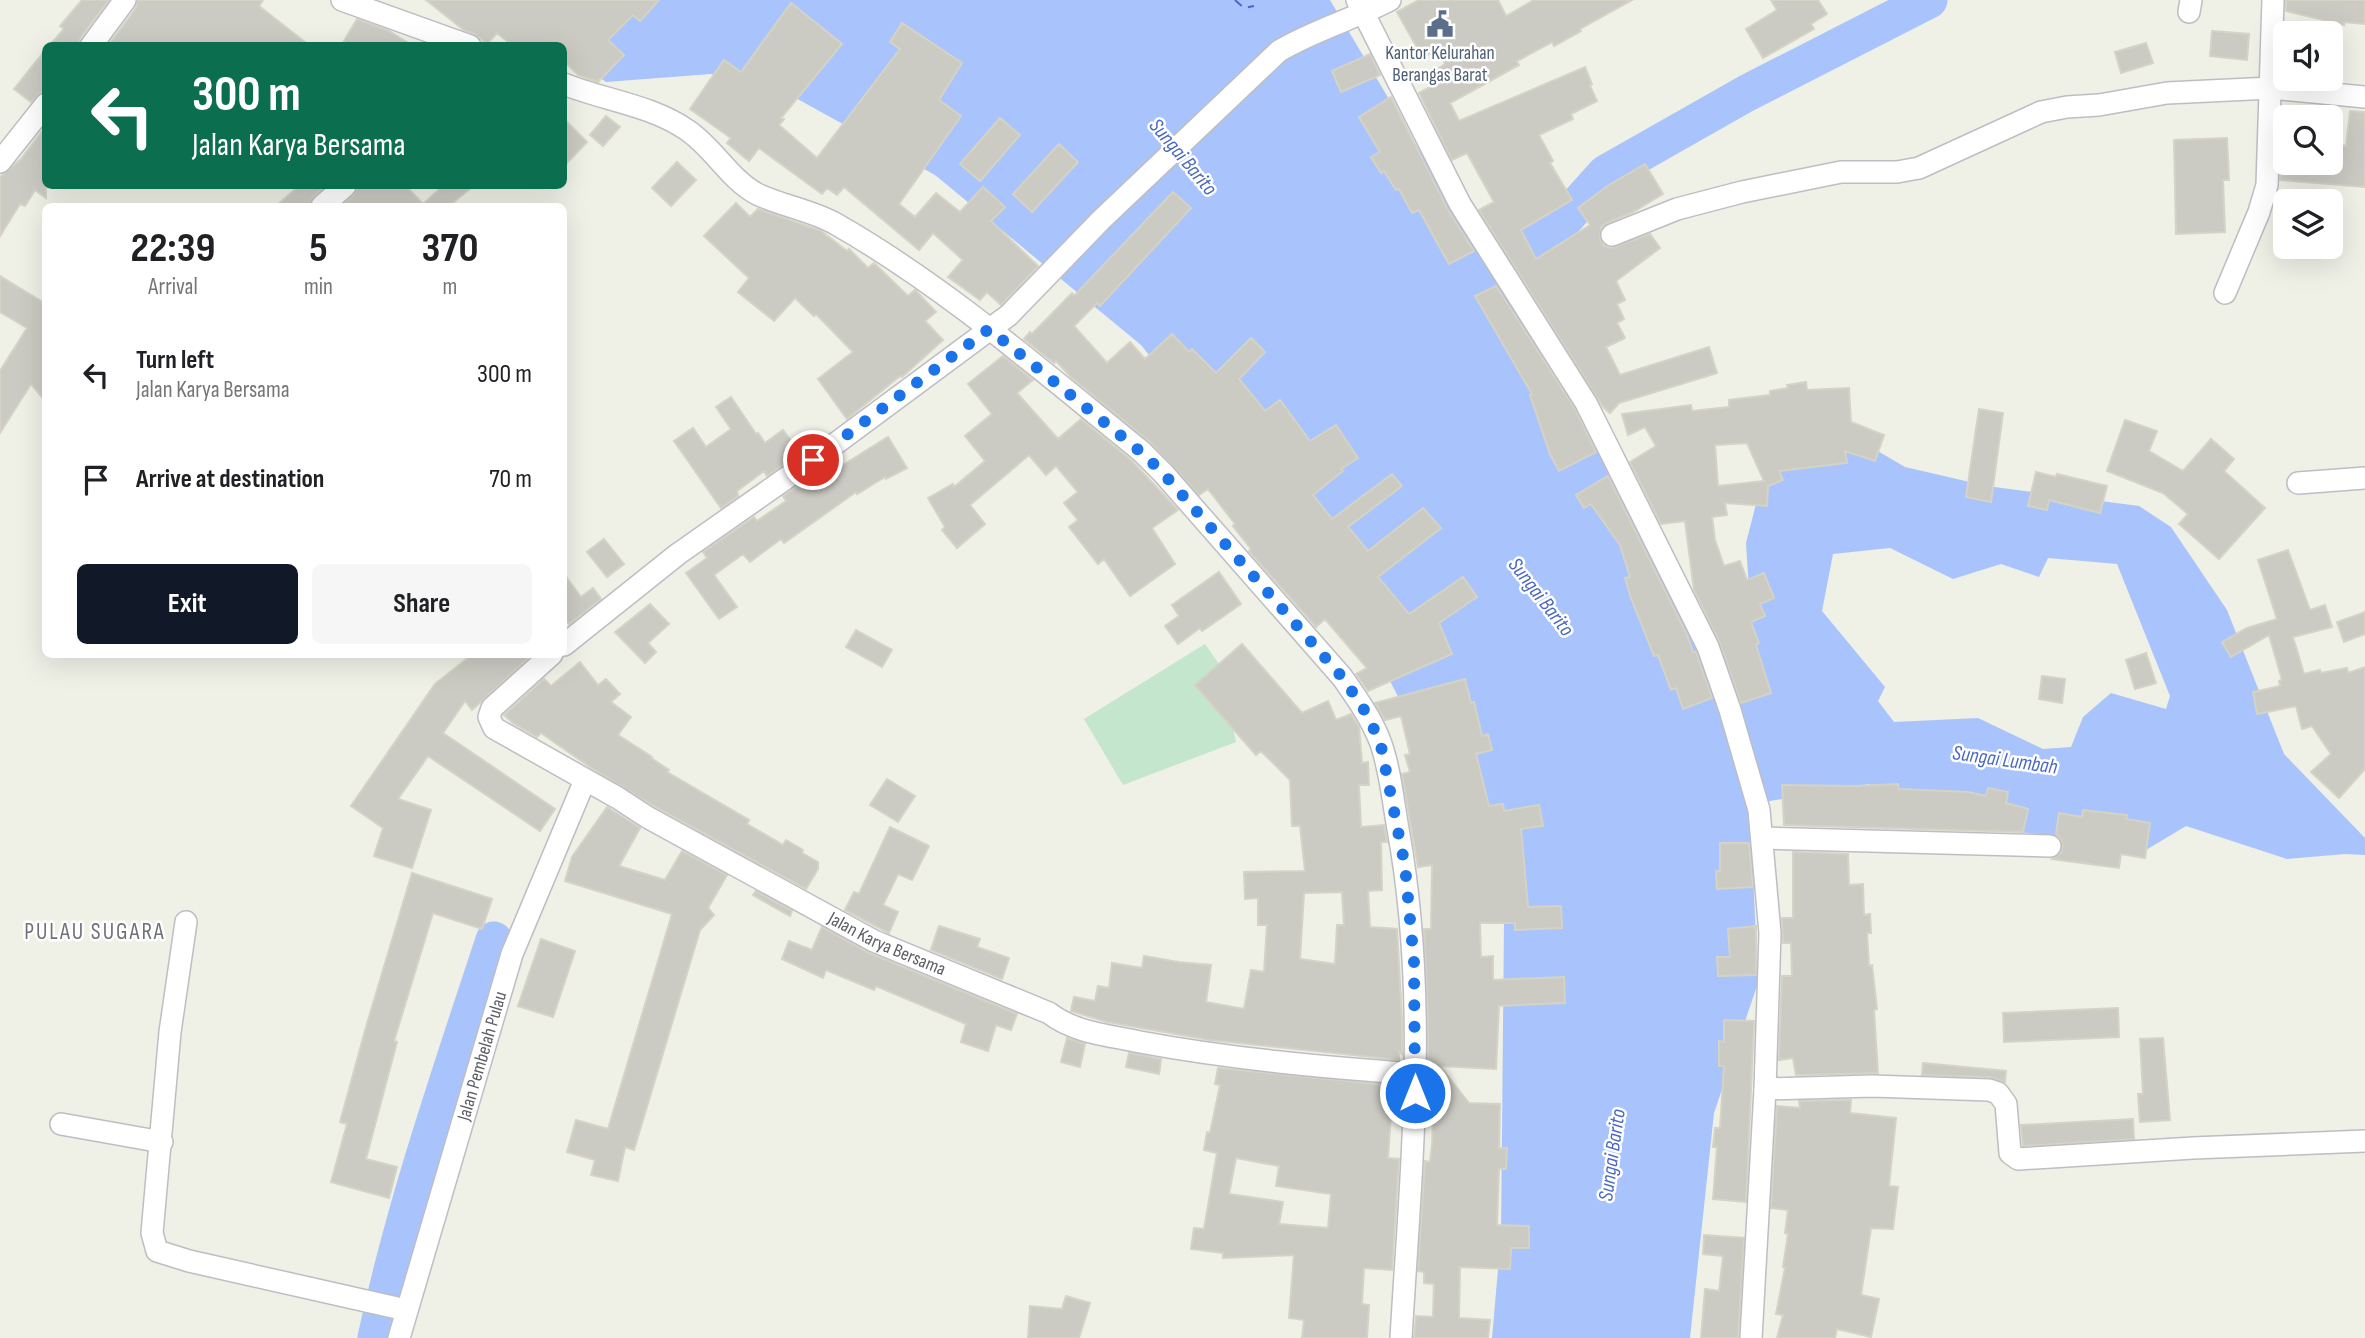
<!DOCTYPE html>
<style>
:root{--surface:#fff;--page:#f6f6f6;--text:#202124;--muted:#757577;--accent:#111827}
body{margin:0;font-family:"Sofia Sans Condensed",sans-serif;background:var(--page);color:var(--text);height:100vh;display:flex;flex-direction:column;font-size:26px;white-space:nowrap}
*{box-sizing:border-box;margin:0}
p{font-size:23px;color:var(--muted)}
.icon{flex:none;width:38px;height:38px;fill:none;stroke:currentColor;stroke-width:2;stroke-linecap:round;stroke-linejoin:round}
.map{position:relative;flex:1;overflow:hidden}
.side{position:absolute;left:42px;top:203px;width:525px;height:455px;display:flex;flex-direction:column;background:var(--surface);border-radius:10px;box-shadow:0 7px 28px #0002}
.side>*{flex:none}
.banner{position:absolute;left:42px;top:42px;width:525px;height:147px;border-radius:10px;box-shadow:0 7px 28px #0002;background:#0b6e4f;color:#fff;overflow:hidden}
.tools{position:absolute;left:2273px;top:21px;display:grid;gap:14px}
.tools a{display:grid;place-items:center;width:70px;height:70px;border-radius:10px;background:var(--surface);box-shadow:0 7px 28px #0002;font-size:35px}
.pin{position:absolute;display:grid;place-items:center;width:60px;height:60px;color:#fff;margin:-30px;border:4px solid #fff;border-radius:50%;box-shadow:0 2px 7px #0007}
.me{position:absolute;width:77px;margin:-38px;rotate:0deg;stroke-linejoin:round;filter:drop-shadow(0 0 5px #0008)}
.turn{display:flex;align-items:center;gap:24px;height:147px;padding:0 35px;font-size:32px}
.turn .icon{width:91px;height:91px;stroke-width:2.5}
.turn b{display:block;font-size:49px;line-height:60px}
.eta{display:flex;justify-content:space-evenly;align-items:center;height:119px;text-align:center}
.eta b{font-size:42px;font-weight:700;line-height:49px}
.cta{display:flex;gap:14px;margin-top:auto;padding:14px 35px}
.cta a{flex:1;height:80px;border-radius:10px;background:var(--accent);color:#fff;font-size:28px;font-weight:700;line-height:80px;text-align:center}
.cta a+a{background:var(--page);color:var(--text)}
ul{padding:0;list-style:none}
li{display:flex;align-items:center;gap:21px;height:105px;padding:0 35px}
li div{flex:1}
li b{display:block;font-size:26px}
li em{font-style:normal}
.map>svg:first-child{display:block}
.green{fill:#c4e6cc}
.water{fill:#a9c4fd;fill-rule:evenodd}
.lines{fill:none;stroke-linecap:round;stroke-linejoin:round}
.river{stroke:#a9c4fd;stroke-width:37}
.ferry{stroke:#4b68c1;stroke-width:2;stroke-dasharray:9 7;stroke-linecap:butt}
.building{fill:#cbcac3;stroke:#d4d3c5;stroke-width:2;fill-rule:evenodd}
.minor-casing{stroke:#bdbec4;stroke-width:24}
.minor{stroke:#fff;stroke-width:21}
.route{stroke:#1a73e8;stroke-width:12;stroke-dasharray:0 21.6}
.labels{text-anchor:middle;dominant-baseline:central;stroke-width:5;stroke-linejoin:round;paint-order:stroke}
.service-label{font-size:19px;fill:#4e5e75;stroke:#fff}
.street-label{font-size:19px;fill:#5e5f66;stroke:#fff}
.water-label{font-size:21px;font-style:italic;fill:#4b68c1;stroke:#fff}
.quarter-label{font-size:23px;letter-spacing:2px;fill:#6f7178;stroke:#fff}
</style>
<div class="map">
<svg width="2365" height="1338" viewBox="0 0 2365 1338">
<rect width="100%" height="100%" fill="#eff0e6"/>
<path class="green" d="M1205 644 1219 664 1236 742 1123 785 1084 719Z"/>
<path class="water" d="M495 0H1330L1642 524 1683 617 1751 622 1746 543 1763 477 1852 436 1905 467 1987 486 2139 506 2171 527 2227 610 2284 754 2365 838V855L2345 854 2287 859 2186 826 2146 850 2037 834 1930 821 1869 784 1770 801 1752 812 1751 829 1758 983 1714 1113 1690 1338H1492L1501 1235 1504 921 1411 722 1372 646 1296 537 1141 345 935 175 765 81 711 74 606 82 564 51V46ZM1890 548 1953 579 2001 564 2039 577 2048 558 2117 564 2170 696 2166 709 2111 693 2083 717 2071 747 2043 749 1978 718 1894 722 1878 701 1885 687 1822 611 1833 554Z"/>
<g class="lines">
<path class="river" d="M1465 285 1561 223 1606 173 1747 93 1929 0
M376 1338C405 1203 451 1071 494 940"/>
<path class="ferry" d="M1235 0 1244 8 1254 6"/>
</g>
<path class="building" d="M82 0H109L80 38 78 46H49L64 29 60 26Z
M138 0H263L259 6 310 46H108L136 8Z
M426 0H659L640 21 633 15 608 40 624 55 598 82 578 75 564 61V46H513L497 33 487 44 475 34 464 30Z
M1419 0H1498L1506 16 1534 0H1632L1580 29 1581 31 1554 46 1552 42 1517 61 1519 65 1450 103 1459 121 1585 67 1592 84 1590 86 1597 101 1571 114 1573 119 1539 135 1553 161 1550 163 1572 200 1521 230 1536 259 1590 225 1578 208 1609 185 1645 164 1663 194 1633 212 1607 223 1601 227 1600 239 1604 246 1611 248 1650 234 1660 248 1616 281 1625 300 1617 304 1624 319 1617 323 1625 338 1606 347 1620 375 1709 347 1717 373 1619 403 1610 413 1603 407 1479 210 1494 202 1467 153 1452 160 1419 93 1434 85 1428 75 1445 64 1438 50 1422 57 1397 12Z
M1771 0H1818L1827 14 1811 24 1814 29 1763 58 1746 29 1777 10Z
M2286 0H2365V24L2344 22V25L2286 11Z
M791 3 842 44 781 118 784 119 779 125 817 158 900 49 890 42 902 23 962 63 939 100 961 116 899 204 915 217 936 193 960 212 983 187 1005 207 991 221 1038 266 1001 305 987 292 980 300 948 277 963 260 933 233 919 250 844 187 837 195 827 188 822 194 759 148 749 161 727 143 731 138 690 109 724 60 741 72Z
M357 19 389 31 413 46H341Z
M2212 31 2249 34 2247 60 2210 56Z
M2146 43 2153 63 2121 73 2115 52Z
M46 49V91L41 92 31 102 14 89Z
M1370 54 1380 75 1341 92 1332 71Z
M1391 97 1448 210 1474 251 1449 264 1419 210 1412 213 1399 189 1396 190 1384 171 1381 173 1371 157 1380 152 1359 117Z
M2350 111 2365 112V187L2280 180 2281 163H2331V144L2346 146Z
M606 116 620 127 603 146 590 135Z
M1000 118 1020 135 980 181 960 164Z
M564 119 587 142 564 166Z
M46 126V198L35 190 25 206 20 204 0 236V177L21 159Z
M2227 138 2229 180H2223L2225 232 2176 234 2174 140Z
M1059 144 1078 162 1032 212 1013 194Z
M677 162 696 180 671 206 652 188Z
M299 186H326L313 197 309 206H276Z
M358 186H406L423 204 443 186H473L449 206H341L354 195Z
M1173 192 1191 208 1100 306 1097 303 1074 326 1107 363 1130 342 1145 359 1172 334 1189 352 1192 349 1216 373 1251 338 1265 352 1239 379 1265 411 1280 400 1310 441 1336 425 1358 458 1341 469 1343 471 1313 495 1332 519 1392 474 1402 486 1348 527 1368 551 1423 508 1441 528 1378 577 1409 614 1463 577 1477 597 1439 623 1452 654 1368 691 1356 674 1367 668 1325 619 1316 627 1249 551 1251 549 1233 526 1235 524 1208 489 1199 495 1149 441 1072 378 1056 361 1054 363 1024 339 1030 332 1032 334 1072 293 1074 296Z
M736 203 750 217 758 209 821 231 847 251 849 249 868 268 874 263 908 296 915 290 936 312 925 321 943 340 902 377 900 376 847 419 818 379 853 352 816 314 814 316 795 298 774 321 738 292 749 278 704 236Z
M0 276 46 304V402L31 384 0 433V371L27 328 0 312Z
M1496 286 1575 409 1596 452 1559 471 1550 454 1530 395 1532 394 1475 296Z
M1003 356 1033 380 1017 393 1058 439 1081 419 1132 461 1178 510 1152 528 1175 564 1130 596 1104 559 1098 564 1069 527 1078 520 1064 503 1078 492 1056 466 1046 475 1029 455 970 505 985 524 957 548 942 530 945 527 928 498 953 484 954 487 985 461 965 436 992 414 968 384Z
M1806 382 1807 390 1849 388 1851 422 1884 435 1875 461 1845 451 1847 463 1779 471 1783 480 1768 486 1767 506 1725 503 1727 515 1712 517 1715 540 1724 566 1740 561 1747 580 1764 573 1774 598 1760 604 1765 616 1751 622 1759 643 1756 645 1771 693 1741 703 1720 643 1694 590 1685 521 1661 524 1630 462 1656 446 1645 427 1628 435 1622 414 1691 405 1692 411 1729 407V400L1770 395V391L1788 388 1787 385ZM1747 443 1764 481 1718 486 1715 445Z
M731 397 756 434 758 433 765 443 783 430 800 453 767 476 764 471 737 491 738 496 721 508 674 441 693 428 706 447 731 429 716 407Z
M1979 409 2003 413 1991 502 1966 497Z
M2125 420 2157 431 2149 451 2183 471 2211 439 2234 459 2224 471 2265 508 2219 559 2179 524 2188 514 2163 493 2107 471Z
M888 437 907 468 886 479 885 477 857 494 856 492 784 543 781 539 750 562 743 554 714 575 737 607 719 619 686 573 707 558 703 552 754 517 757 521 786 501 783 496 830 464 835 470Z
M2036 472 2056 477 2057 474 2107 486 2100 513 2049 500 2047 510 2028 506Z
M1608 476 1687 635 1693 652H1696L1712 698 1683 709 1676 688 1671 690 1658 655 1654 656 1631 598 1625 578 1630 577 1620 545 1591 504 1584 508 1576 495Z
M604 539 624 564 607 577 587 552Z
M2288 550 2310 610 2325 605 2332 627 2293 637 2304 674 2320 670 2321 673 2347 668 2348 673 2365 667V769L2339 798 2311 772 2331 754 2312 726 2302 729 2296 706 2257 714 2253 692 2280 686 2279 681 2282 680 2269 635 2231 657 2222 642 2247 628 2277 619 2258 560Z
M1219 572 1241 604 1202 631 1200 628 1178 644 1165 626 1179 616 1172 605Z
M564 574 581 597 593 588 601 599 569 624 564 617Z
M650 604 669 624 648 643 656 652 645 663 615 632Z
M2365 612V634L2344 642 2337 622Z
M856 630 892 650 882 667 846 647Z
M1242 644 1302 713 1328 701 1336 720 1351 714 1359 727 1362 763 1368 762 1369 785H1359L1361 827 1384 825 1387 842H1381L1382 890 1368 891 1370 927 1397 929 1402 1020V1054L1399 1051V1060L1210 1040 1107 1022 1071 1011 1074 997 1095 1001 1098 986 1109 988 1112 963 1142 968 1144 956 1178 962 1211 965 1206 1002 1244 1009 1251 970 1264 972 1267 925H1258V898L1245 899 1244 872 1305 871 1300 826H1292L1290 780 1261 751 1256 755 1195 685ZM1342 892 1344 925H1337L1335 964 1300 959 1304 893Z
M2146 653 2156 683 2135 689 2126 660Z
M473 654H524L527 659 472 710 465 701 443 733 555 809 540 831 428 756 398 799 431 810 412 868 374 856 383 828 351 806 435 684Z
M580 662 598 685 606 679 620 694 611 702 631 717 618 735 652 757 651 758 669 770 667 772 749 820 747 824 783 845 786 840 803 850 802 853 818 862V869L806 889 654 806 590 767 541 733 537 737 513 723 504 715 544 679 551 686Z
M2042 676 2065 679 2062 703 2039 699Z
M1465 679 1471 703 1474 702 1482 736 1488 734 1492 750 1476 754 1489 806 1503 804 1504 811 1539 805 1543 826 1521 829 1528 907 1561 906 1562 928 1515 930V923H1480L1481 957 1493 956V980L1564 977 1565 1003 1499 1006 1496 1069 1440 1066 1469 1103 1500 1104 1499 1148H1507L1506 1169H1499L1497 1225 1529 1226V1248H1511L1510 1269 1460 1267 1459 1318 1490 1320 1488 1338H1414L1416 1316 1433 1317 1434 1284 1424 1283V1272L1418 1271 1425 1161 1430 1162 1432 1145 1434 1094 1428 1087V1019L1424 929H1431L1432 865 1418 867 1402 774 1410 772 1405 755 1410 754 1401 716 1385 720 1375 703Z
M887 779 915 796 898 822 870 805Z
M1898 784 1899 789 1968 792 1986 796 1988 788 2008 792 2006 803 2028 809 2023 832 1784 825 1782 785 1856 786Z
M607 807 640 828 619 866 665 880 682 851 727 875 708 908 714 915 700 930 634 1150 625 1147 618 1181 591 1175 595 1160 567 1152 576 1120 608 1129 672 914 565 881 572 857Z
M2083 810 2127 815 2126 819 2150 823 2145 858 2121 854 2119 868 2052 859 2061 853 2063 847 2061 839 2056 834 2059 813 2082 817Z
M890 827 929 846 912 880 898 874 883 905 898 912 889 933 845 910 854 892 859 894Z
M1720 843H1749L1753 887 1717 889 1716 871H1720Z
M1793 852 1848 854 1849 885 1863 884 1864 915 1870 914 1871 933H1867L1869 966 1872 965 1877 1009 1874 1010 1878 1073 1796 1075 1793 1058 1779 1060 1782 976H1792L1791 943H1783L1782 918H1793Z
M412 873 492 899 482 929 433 913 394 1041 397 1042 366 1159 397 1167 389 1198 331 1182 347 1124 340 1122 366 1027Z
M756 891 792 911 790 916 772 906 753 895Z
M939 926 980 939 977 947 1009 958 1002 979 931 950Z
M1756 926V975L1718 976 1717 957H1730L1728 929Z
M822 927 869 953 1017 1014 1011 1030 996 1025 988 1051 961 1042 966 1024 876 986 874 990 826 970 823 978 782 959 789 941 812 950Z
M541 939 575 951 553 1017 518 1006Z
M2118 1008 2119 1037 2004 1042 2003 1013Z
M1724 1020 1754 1021 1746 1202 1713 1199 1717 1147H1713L1715 1128H1720L1724 1066H1719V1041L1724 1042Z
M1067 1038 1085 1044 1080 1067 1061 1062Z
M2163 1038 2170 1120 2140 1122 2138 1094H2143L2140 1039Z
M1129 1053 1161 1059 1159 1074 1126 1067Z
M1923 1063 2006 1071 2005 1082 1989 1077 1922 1075Z
M1218 1068 1397 1086 1395 1115 1391 1114 1388 1158 1399 1159 1392 1270 1364 1268 1362 1304 1369 1305 1367 1338H1302L1304 1320 1289 1318 1294 1255 1223 1258V1253L1191 1249 1194 1228 1204 1229 1217 1153 1204 1150 1207 1132 1210 1133 1220 1085 1215 1084ZM1236 1158 1279 1166 1276 1186 1331 1194 1328 1228 1279 1224 1283 1202 1229 1194Z
M1851 1100 1850 1113 1896 1118 1889 1186 1898 1187 1893 1229 1871 1228 1861 1295 1879 1299 1871 1337 1837 1329 1835 1338H1777L1783 1315 1776 1314 1785 1268 1783 1267 1788 1234 1785 1233 1788 1210 1771 1208 1777 1106 1800 1108 1799 1101Z
M2133 1119 2134 1139 2023 1146 2021 1125Z
M1704 1235 1744 1238 1738 1338H1701L1705 1289 1719 1291 1723 1256 1703 1254Z
M1066 1296 1090 1303 1079 1338H1028L1030 1306 1062 1309Z"/>
<g class="lines">
<defs>
<g id="minor">
<path d="M342 0 470 46"/>
<path d="M1357 0 1460 204 1586 403 1708 647 1730 710 1759 810 1770 933 1765 1089 1751 1338"/>
<path d="M2189 12 2191 0"/>
<path d="M91 46 125 0"/>
<path d="M564 84C603 100 651 105 687 130 713 147 729 179 757 194 782 206 811 210 836 224 946 287 1043 372 1141 451L1163 473 1342 677C1356 697 1371 718 1380 741 1390 768 1393 801 1398 829 1429 998 1411 1169 1401 1338"/>
<path d="M0 162 46 104"/>
<path d="M322 206 345 186"/>
<path d="M1612 235 1677 209 1742 192 1841 172H1897L1919 168 2041 112 2067 107 2099 105 2167 93 2271 88 2365 97"/>
<path d="M2225 293 2259 212 2267 185 2273 0"/>
<path d="M2298 483 2365 478"/>
<path d="M564 645 678 554 835 444 1009 315 1101 220 1279 51C1314 30 1354 19 1390 0"/>
<path id="s1" d="M552 654 492 708 489 717 494 728 618 798 647 817 874 941 1049 1013C1075 1033 1108 1035 1140 1042 1231 1059 1323 1067 1415 1074"/>
<path d="M1762 838 2050 846"/>
<path d="M186 922 170 1032 152 1233 157 1251 189 1261 406 1310"/>
<path d="M1765 1089 1872 1086 1989 1090 1998 1093 2006 1104 2010 1153 2018 1159 2193 1148 2365 1141"/>
<path d="M61 1124 162 1142"/>
<path id="s2" d="M399 1338 512 954 585 780"/>
</g>
</defs>
<use href="#minor" class="minor-casing"/>
<use href="#minor" class="minor"/>
</g>
<g class="lines">
<path class="route" d="M813 460 989 329 1141 452 1163 473 1342 677 1362 706 1380 741 1405 866 1414 962 1415 1093"/>
</g>
<defs>
<symbol id="civic-bare" viewBox="-9 -9 18 18"><path d="M-.6-6.5H3V-4.5H.6V-3L4-1V1h2V6H-6V1h2V-1L-.6-3ZM-1.2 2.5V6h2.4V2.5Z" fill="#5c6f8a" stroke="#fff" stroke-width="2.5" paint-order="stroke"/></symbol>
</defs>
<g fill-rule="evenodd">
<use href="#civic-bare" x="1421" y="5" width="38" height="38"/>
</g>
<g class="labels">
<g class="service-label">
<text x="1440" y="53">Kantor Kelurahan<tspan x="1440" dy="22">Berangas Barat</tspan></text>
</g>
<g class="street-label">
<text stroke="none"><textPath href="#s1" startOffset="551">Jalan Karya Bersama</textPath></text>
<text stroke="none"><textPath href="#s2" startOffset="294">Jalan Pembelah Pulau</textPath></text>
</g>
<g class="water-label">
<text transform="translate(1183 157) rotate(50)">Sungai Barito</text>
<text transform="translate(1541 597) rotate(52)">Sungai Barito</text>
<text transform="translate(2005 760) rotate(8)">Sungai Lumbah</text>
<text transform="translate(1612 1155) rotate(-82)">Sungai Barito</text>
</g>
<g class="quarter-label">
<text x="95" y="932">PULAU SUGARA</text>
</g>
</g>
</svg>
<div class="tools">
<a><svg class="icon" aria-label="sound" viewBox="0 0 24 24"><path d="M4 9h4l5-4v14l-5-4H4zM17 9q2 3 0 6"/></svg></a>
<a><svg class="icon" aria-label="search" viewBox="0 0 24 24"><circle cx="10" cy="10" r="6"/><path d="M15 15l6 6"/></svg></a>
<a><svg class="icon" aria-label="layers" viewBox="0 0 24 24"><path d="M12 4l9 5-9 5-9-5zM3 14l9 5 9-5"/></svg></a>
</div>
<div class="pin" style="left:813px;top:460px;background:#d93025"><svg class="icon" aria-label="arrive" viewBox="0 0 24 24"><path d="M6 21V4h12l-3 4 3 4H6"/></svg></div>
<svg class="me" style="left:1415px;top:1093px" viewBox="-20 -20 40 40"><circle r="17" fill="#1a73e8" stroke="#fff" stroke-width="3"/><path d="M0-11L8 9 0 5-8 9z" fill="#fff"/></svg>
<div class="banner">
<div class="turn"><svg class="icon" aria-label="left" viewBox="0 0 24 24"><path d="M17 20v-9H6M10 6l-5 5 5 5"/></svg><div><b>300 m</b>Jalan Karya Bersama</div></div>
</div>
<section class="side">
<div class="eta">
<div><b>22:39</b><p>Arrival</p></div>
<div><b>5</b><p>min</p></div>
<div><b>370</b><p>m</p></div>
</div>
<ul>
<li><svg class="icon" aria-label="left" viewBox="0 0 24 24"><path d="M17 20v-9H6M10 6l-5 5 5 5"/></svg><div><b>Turn left</b><p>Jalan Karya Bersama</p></div><em>300 m</em></li>
<li><svg class="icon" aria-label="arrive" viewBox="0 0 24 24"><path d="M6 21V4h12l-3 4 3 4H6"/></svg><div><b>Arrive at destination</b></div><em>70 m</em></li>
</ul>
<div class="cta"><a>Exit</a><a>Share</a></div>
</section>
</div>
